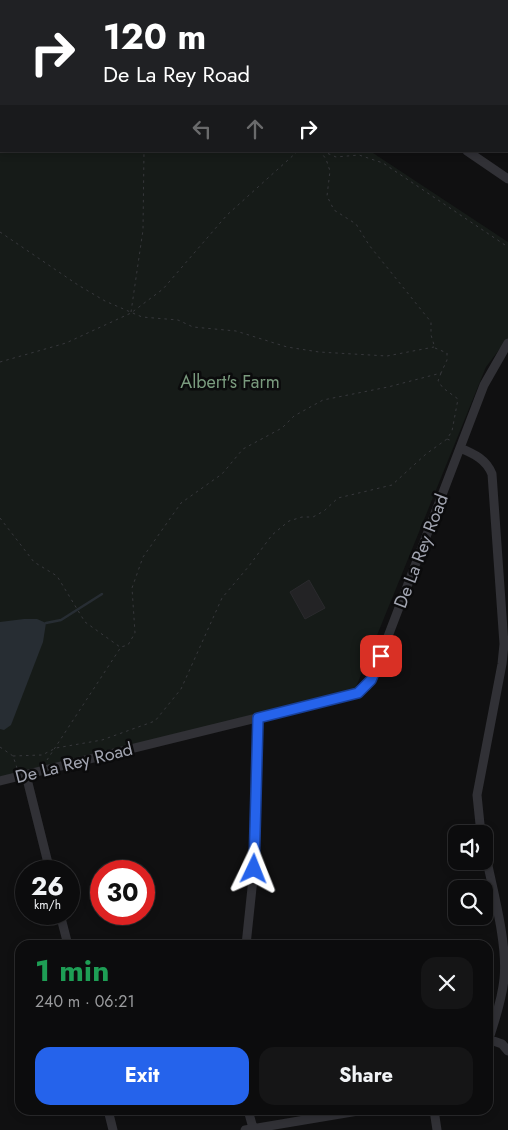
<!DOCTYPE html>
<meta charset="utf-8">
<style>
:root{--surface:#0c0c0d;--page:#151516;--text:#f1f3f6;--muted:#9a9b9d;--line:#2c2c2e;--accent:#2563eb}
body{margin:0;font-family:Jost,sans-serif;background:var(--page);color:var(--text);height:100vh;display:flex;flex-direction:column;font-size:19px;white-space:nowrap}
*{box-sizing:border-box;margin:0}
p{font-size:16px;color:var(--muted)}
.icon{flex:none;width:28px;height:28px;fill:none;stroke:currentColor;stroke-width:2;stroke-linecap:round;stroke-linejoin:round}
.map{position:relative;flex:1;overflow:hidden}
.drawer{position:absolute;left:15px;top:940px;width:478px;height:175px;display:flex;flex-direction:column;background:var(--surface);border-radius:15px;box-shadow:0 2px 8px #0003,0 0 0 1px var(--line)}
.drawer>*{flex:none}
.hud{position:absolute;left:0px;top:0px;width:509px;height:152px;box-shadow:0 2px 8px #0003,0 0 0 1px var(--line);background:#202124;color:#fff;overflow:hidden}
.fabs{position:absolute;left:448px;top:825px;display:grid;gap:10px}
.fabs a{display:grid;place-items:center;width:45px;height:45px;border-radius:10px;background:var(--surface);box-shadow:0 2px 8px #0003,0 0 0 1px var(--line);font-size:25px}
.speed{position:absolute;left:15px;top:860px;display:flex;gap:10px;font-size:25px;font-weight:700;text-align:center}
.speed>*{display:grid;place-content:center;width:65px;height:65px;border-radius:50%;background:var(--surface);box-shadow:0 2px 8px #0003,0 0 0 1px var(--line);line-height:1}
.speed small{font-size:12px;font-weight:400}
.speed .limit{border:8px solid #d22;background:#fff;color:#111}
.pin{position:absolute;display:grid;place-items:center;width:42px;height:42px;color:#fff;margin:-21px;border-radius:10px;box-shadow:0 2px 8px #0006}
.me{position:absolute;width:55px;margin:-28px;rotate:2deg;stroke-linejoin:round;filter:drop-shadow(0 0 4px #0008)}
.turn{display:flex;align-items:center;gap:18px;height:105px;padding:0 20px;font-size:22px}
.turn .icon{width:65px;height:65px;stroke-width:2.5}
.turn b{display:block;font-size:35px;line-height:42px}
.lanes{display:flex;align-items:center;height:48px;padding:0 20px;background:#0003;justify-content:center;gap:25px;direction:ltr}
.lanes .off{opacity:.35}
.round{display:grid;place-items:center;flex:none;width:52px;height:52px;border-radius:15px;background:var(--page)}
.head{display:flex;align-items:center;justify-content:space-between;height:85px;padding:0 20px}
h1{font-size:30px;font-weight:700;line-height:38px;color:#1e9e55}
.cta{display:flex;gap:10px;margin-top:auto;padding:10px 20px}
.cta a{flex:1;height:58px;border-radius:15px;background:var(--accent);color:#fff;font-size:20px;font-weight:700;line-height:58px;text-align:center}
.cta a+a{background:var(--page);color:var(--text)}
.map>svg:first-child{display:block}
.green{fill:#161b18}
.water{fill:#272d33}
.lines{fill:none;stroke-linecap:round;stroke-linejoin:round}
.stream{stroke:#272d33;stroke-width:2.5}
.building{fill:#232325;stroke:#2a2a2d}
.path{stroke:#37383c;stroke-width:1;stroke-dasharray:2.5 4;stroke-linecap:butt}
.street{stroke:#313136;stroke-width:9}
.route-casing{stroke:#184099;stroke-width:12}
.route{stroke:#2563eb;stroke-width:9}
.labels{text-anchor:middle;dominant-baseline:central;stroke-width:5;stroke-linejoin:round;paint-order:stroke}
.park-label{font-size:18px;fill:#7a9b7e;stroke:#0b0b0c}
.street-label{font-size:18px;fill:#a2a5b1;stroke:#0b0b0c}
</style>
<div class="map">
<svg width="508" height="1130" viewBox="0 0 508 1130">
<rect width="100%" height="100%" fill="#101011"/>
<path class="green" d="M0 0 186 1H1V151H370L508 242V338L486 367 354 692 0 777Z"/>
<path class="water" d="M24 619H37L46 623 43 642 11 725 4 730 0 729V622Z"/>
<g class="lines">
<path class="stream" d="M46 623 61 620 102 594"/>
</g>
<path class="building" d="M309 580 325 608 305 619 290 592Z"/>
<g class="lines">
<path class="path" d="M76 0 77 1
M322 151 336 157 359 155 383 163 508 247
M0 232 78 285 105 301 142 317 178 320 193 327 236 331 287 347 319 352 387 356 434 347
M131 312 143 230 144 151
M0 362 66 343 131 313 163 289 227 215 298 151
M441 373 438 381 443 388 458 399 452 431 447 439 452 441
M0 518 34 562 57 576 85 622 120 647
M0 747 13 756 17 768
M13 756 42 755 56 748 102 740 155 721 181 689 222 598 249 566 272 535 289 521 302 517H313L324 511 338 498 392 485 426 454 447 439
M47 760 121 647 128 645 135 633 132 588 143 557 181 503 222 474 243 449 282 428 294 416 323 400 388 387 441 373 447 360V353L435 348 431 335V322L369 245 356 224 334 210 327 196 330 171 326 159 320 151"/>
<path class="street" d="M317 1 318 0
M479 1 480 0
M467 151 508 179
M460 448C474 454 486 459 492 474L504 644 502 664 477 795 481 834
M26 775 50 871
M0 781 354 694 367 686 374 673 484 385 508 343
M484 846C491 885 508 941 504 979 502 1000 495 1019 489 1039
M60 914 68 945
M246 945 254 869 257 718
M488 1039 502 1044 508 1051
M108 1110 113 1130
M248 1110 253 1128
M434 1110 437 1130
M245 1130 364 1110"/>
</g>
<g class="lines">
<defs>
<path id="route" d="M254 869 258 718 358 693 371 680 381 656"/>
</defs>
<use href="#route" class="route-casing"/>
<use href="#route" class="route"/>
</g>
<g class="labels">
<g class="park-label">
<text x="230" y="382">Albert's Farm</text>
</g>
<g class="street-label">
<text transform="translate(421 551) rotate(-69)">De La Rey Road</text>
<text transform="translate(74 763) rotate(-14)">De La Rey Road</text>
</g>
</g>
</svg>
<div class="fabs">
<a><svg class="icon" aria-label="sound" viewBox="0 0 24 24"><path d="M4 9h4l5-4v14l-5-4H4zM17 9q2 3 0 6"/></svg></a>
<a><svg class="icon" aria-label="search" viewBox="0 0 24 24"><circle cx="10" cy="10" r="6"/><path d="M15 15l6 6"/></svg></a>
</div>
<div class="speed"><div>26<small>km/h</small></div><div class="limit">30</div></div>
<div class="pin" style="left:381px;top:656px;background:#d93025"><svg class="icon" aria-label="arrive" viewBox="0 0 24 24"><path d="M6 21V4h12l-3 4 3 4H6"/></svg></div>
<svg class="me" style="left:254px;top:869px" viewBox="-20 -20 40 40"><path d="M0-17L14 15 0 8-14 15z" fill="#2563eb" stroke="#fff" stroke-width="4"/></svg>
<div class="hud">
<div class="turn"><svg class="icon" aria-label="right" viewBox="0 0 24 24"><path d="M7 20v-9h11M14 6l5 5-5 5"/></svg><div><b>120 m</b>De La Rey Road</div></div>
<div class="lanes"><svg class="icon off" aria-label="left" viewBox="0 0 24 24"><path d="M17 20v-9H6M10 6l-5 5 5 5"/></svg><svg class="icon off" aria-label="ahead" viewBox="0 0 24 24"><path d="M12 20V5M6 11l6-6 6 6"/></svg><svg class="icon" aria-label="right" viewBox="0 0 24 24"><path d="M7 20v-9h11M14 6l5 5-5 5"/></svg></div>
</div>
<section class="drawer">
<div class="head"><div><h1>1 min</h1><p>240 m · 06:21</p></div><a class="round"><svg class="icon" aria-label="close" viewBox="0 0 24 24"><path d="M6 6l12 12M18 6L6 18"/></svg></a></div>
<div class="cta"><a>Exit</a><a>Share</a></div>
</section>
</div>
